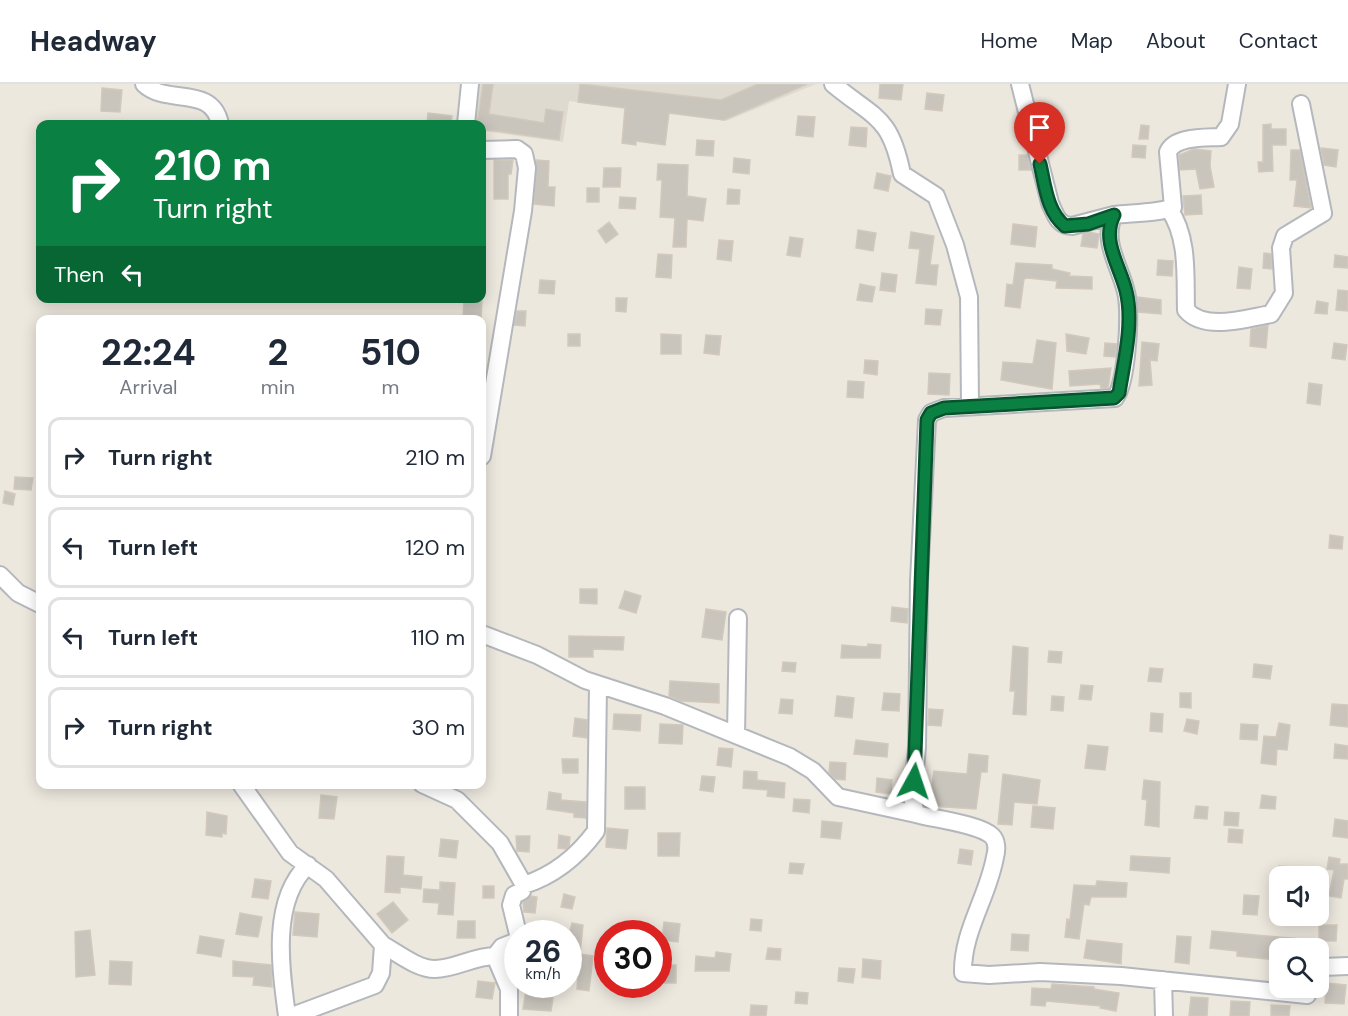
<!DOCTYPE html>
<style>
:root{--surface:#fff;--page:#f2f2f3;--text:#1f2937;--muted:#747a83;--line:#e0e1e3}
body{margin:0;font-family:"DM Sans",sans-serif;background:var(--page);color:var(--text);height:100vh;display:flex;flex-direction:column;font-size:22px;white-space:nowrap}
*{box-sizing:border-box;margin:0}
p{font-size:20px;color:var(--muted)}
.icon{flex:none;width:33px;height:33px;fill:none;stroke:currentColor;stroke-width:2;stroke-linecap:round;stroke-linejoin:round}
.map{position:relative;flex:1;overflow:hidden}
.drawer{position:absolute;left:36px;top:231px;width:450px;height:474px;display:flex;flex-direction:column;background:var(--surface);border-radius:12px;box-shadow:0 3px 15px #0003}
.drawer>*{flex:none}
.guide{position:absolute;left:36px;top:36px;width:450px;height:183px;border-radius:12px;box-shadow:0 3px 15px #0003;background:#0b8043;color:#fff;overflow:hidden}
.tools{position:absolute;left:1269px;top:782px;display:grid;gap:12px}
.tools a{display:grid;place-items:center;width:60px;height:60px;border-radius:12px;background:var(--surface);box-shadow:0 3px 15px #0003;font-size:30px}
.speed{position:absolute;left:504px;top:836px;display:flex;gap:12px;font-size:30px;font-weight:700;text-align:center}
.speed>*{display:grid;place-content:center;width:78px;height:78px;border-radius:50%;background:var(--surface);box-shadow:0 3px 15px #0003;line-height:1}
.speed small{font-size:15px;font-weight:400}
.speed .limit{border:9px solid #d22;background:#fff;color:#111}
.pin{position:absolute;display:grid;place-items:center;width:51px;height:51px;color:#fff;margin:-62px -26px;border-radius:50% 50% 50% 0;rotate:-45deg;box-shadow:0 0 6px #0007}
.pin .icon{rotate:45deg}
.me{position:absolute;width:66px;margin:-33px;rotate:5deg;stroke-linejoin:round;filter:drop-shadow(0 0 4px #0008)}
.turn{display:flex;align-items:center;gap:21px;height:126px;padding:0 18px;font-size:27px}
.turn .icon{width:78px;height:78px;stroke-width:2.5}
.turn b{display:block;font-size:42px;line-height:51px}
.then{display:flex;align-items:center;height:57px;padding:0 18px;background:#0003;gap:12px;font-size:22px}
.eta{display:flex;justify-content:space-evenly;align-items:center;height:102px;text-align:center}
.eta b{font-size:36px;font-weight:700;line-height:42px}
ul{padding:0;list-style:none}
li{display:flex;align-items:center;gap:18px;height:81px;margin:0 12px 9px;padding:0 6px;border:3px solid var(--line);border-radius:12px}
li div{flex:1}
li b{display:block;font-size:22px}
li em{font-style:normal}
header{display:flex;align-items:center;gap:36px;box-sizing:border-box;height:84px;padding:0 30px;background:var(--surface);border-bottom:2px solid var(--line)}
header strong{font-size:28px}
nav{display:flex;gap:33px;margin-inline-start:auto;font-size:21px}
.map>svg:first-child{display:block}
.education{fill:#dfdacf}
.building{fill:#c9c5bd;stroke:#d2c9bc;stroke-width:1.5}
.lines{fill:none;stroke-linecap:round;stroke-linejoin:round}
.minor-casing{stroke:#b4b8bd;stroke-width:20}
.minor{stroke:#fff;stroke-width:16}
.route-casing{stroke:#07532c;stroke-width:15}
.route{stroke:#0b8043;stroke-width:10}
</style>
<header>
<strong>Headway</strong>
<nav><a>Home</a><a>Map</a><a>About</a><a>Contact</a></nav>
</header>
<div class="map">
<svg width="1348" height="932" viewBox="0 0 1348 932">
<rect width="100%" height="100%" fill="#ede8de"/>
<path class="education" d="M480 0H816L726 37 569 17 563 58 482 47V40H475Z"/>
<path class="building" d="M483 0H493L489 30 544 39 546 25 563 28 559 56 482 45V40H477Z
M580 0 721 16 758 0H807L724 36 669 29 665 61 636 57V61L622 59 625 24 578 18Z
M880 0H903L901 16 879 14Z
M102 4 122 6 120 28 101 27Z
M927 9 944 11 942 27 925 25Z
M428 29 452 32 451 40H427Z
M798 32 815 33 813 53 796 51Z
M1271 40V45H1286V61H1272L1273 87 1259 88 1258 78H1263V41Z
M1141 41 1149 42 1148 55H1139Z
M851 43 867 44 866 63 849 61Z
M697 56 714 57 713 72 696 71Z
M1133 61 1146 62 1145 74 1132 73Z
M1321 64 1338 66 1336 83 1324 81Z
M1194 65 1211 67 1210 82 1214 103 1200 105 1196 85 1180 86 1179 71Z
M1291 66H1300L1311 124 1294 122 1297 96H1290Z
M1019 71H1027L1031 86H1019Z
M734 74 750 76 749 90 733 88Z
M494 76H513L511 90H508V115H494Z
M536 76 549 77 548 103H555L554 122 534 120Z
M658 80 688 81 687 112 706 115 703 137 687 135 686 163H673L675 134 660 133 662 96H657Z
M604 84H621L620 103H603Z
M877 89 891 92 888 107 874 104Z
M587 104H599V118H587Z
M728 105 740 106 739 120H727Z
M1201 111 1202 130 1185 131 1183 112Z
M620 113 636 114 635 125 619 124Z
M609 138 618 150 606 159 598 147Z
M1013 140 1037 143 1035 163 1011 160Z
M858 146 876 149 873 167 856 164Z
M911 148 934 152 930 181H938L936 201 916 199 920 165 909 164Z
M1089 148 1099 150 1097 164 1081 162 1083 150Z
M790 153 803 155 800 173 787 171Z
M719 156 733 157 731 177 717 175Z
M1264 169 1271 170 1272 185 1263 184Z
M658 170 672 171 671 194 656 193Z
M1335 171 1348 173V184L1334 183Z
M1158 176 1173 177 1172 192 1157 191Z
M1016 179 1052 181V185L1070 189 1069 192 1092 193V205L1056 204 1057 197 1027 194 1024 195 1020 224 1005 222 1007 200 1013 201Z
M1239 183 1252 185 1250 205 1237 204Z
M882 189 897 191 895 208 880 206Z
M540 196 555 197 554 210 539 209Z
M860 200 875 203 872 218 857 216Z
M1338 206 1348 207V227L1336 226Z
M1137 213 1161 216V230L1138 228Z
M616 214H627L626 228 616 227Z
M464 216 482 217 481 235 463 234Z
M1317 217 1328 219 1327 230 1315 229Z
M926 225 942 226 940 241 925 240Z
M517 227H526L525 242 514 241Z
M1268 241 1266 264 1250 262 1251 245Z
M568 250H580V262H568Z
M661 250 681 251V270H661Z
M1066 250 1089 254 1086 270 1067 267Z
M706 251 721 252 719 271 704 269Z
M1037 256 1056 259 1052 305 1001 296 1003 278 1033 280Z
M1142 258 1159 260 1157 277 1150 276 1152 301 1139 302Z
M1105 259 1117 260 1115 273 1104 272Z
M1334 259 1347 261 1345 276 1332 274Z
M865 276 878 277 877 291 864 289Z
M1111 284 1108 304H1101L1100 300 1070 302 1069 287Z
M929 289 950 290 949 311 928 310Z
M848 297 864 298 863 314 847 313Z
M1309 299 1322 301 1320 321 1307 319Z
M15 393 33 394 31 406 14 405Z
M5 407 15 410 13 421 3 419Z
M1330 451 1343 453 1342 465 1329 464Z
M580 505H597V520L580 519Z
M625 507 641 512 636 529 619 524Z
M892 523 908 525 907 539 891 537Z
M706 525 726 528 722 556 702 553Z
M569 552 624 553 623 566 593 565V573H569Z
M868 560 881 561 880 574H841L842 561 867 563Z
M1013 562 1028 564 1026 631 1013 630 1015 607H1010Z
M1049 567 1062 568 1061 579 1048 578Z
M783 578 796 579 795 588 782 587Z
M1254 580 1272 582 1270 595 1253 593Z
M1150 584 1163 585 1161 598 1148 597Z
M670 597 719 600V619L681 617 669 612Z
M1081 601 1093 602 1091 616 1079 615Z
M884 609 900 610 899 627 882 626Z
M1180 609H1191V624L1180 623Z
M837 612 854 614 852 634 835 632Z
M1052 612 1064 613 1063 627 1051 626Z
M781 615 793 616 792 630 779 629Z
M1332 620 1348 621V643L1330 641Z
M929 625 943 626 941 642 928 641Z
M1151 629 1163 630 1162 648 1150 647Z
M614 630 641 631 640 647 613 645Z
M575 634 587 636V654L573 652Z
M1187 635 1199 637 1197 650 1184 647Z
M1279 639 1290 641 1287 666 1277 665 1276 681 1261 679 1264 652 1276 653Z
M660 640 683 641 682 660 659 659Z
M1241 640 1258 641 1257 656 1240 655Z
M856 656 888 660 887 673 854 670Z
M1335 660 1348 662V675L1334 674Z
M1088 661 1108 663 1105 686 1085 684Z
M719 664 733 665 731 683 717 681Z
M969 670 988 672 987 688H981L976 725 929 722 934 687 967 690Z
M562 675H578V689H563Z
M830 678 846 679 845 696 835 695 829 688Z
M744 687 757 688V696L785 699 784 714 767 712 768 706 743 704Z
M1003 690 1040 696 1037 720 1014 718 1012 741 998 740Z
M702 692 715 693 713 708 700 706Z
M877 694 892 696 891 710 876 708Z
M1144 696 1160 698 1159 743 1145 741 1147 716 1142 715Z
M625 703H645V725H625Z
M549 708 561 710V716L586 718V734L574 733V729L547 725Z
M321 711 337 713 334 735 319 734Z
M1262 711 1276 713 1275 725 1260 724Z
M794 715 810 716 809 729 793 727Z
M1033 722 1055 724 1053 745 1031 743Z
M1196 722 1208 723 1207 735 1194 734Z
M207 728 227 732 226 750 222 749V753L206 751Z
M1225 728 1239 729 1238 742 1224 741Z
M1335 735 1348 737V754L1333 752Z
M822 737 842 739 840 755 821 753Z
M607 744 628 746 626 765 606 763Z
M1229 745 1243 746 1242 759 1228 758Z
M658 749H680L679 772H658Z
M559 751 570 753 569 762 566 765 558 764Z
M516 752H530L529 768 517 767Z
M441 755 458 757 456 774 439 772Z
M960 765 973 767 971 781 958 779Z
M387 772 404 773 403 791 422 793 421 805 400 803V809L385 808Z
M1131 772 1170 774 1169 789 1130 786Z
M1329 773 1340 775 1339 780H1348V795H1344L1341 814 1329 812 1334 786 1327 785Z
M790 779 804 780 802 790 789 789Z
M1279 782 1291 783V792H1278Z
M255 795 271 797 268 815 252 813Z
M1097 797 1127 799 1126 813H1091L1089 821 1084 820 1079 855 1065 853 1067 835 1070 836 1074 801 1096 802Z
M440 798 455 799 453 831 438 830 439 819 423 818 424 805 440 806Z
M483 802H494V814H483Z
M564 810 575 813 572 825 561 823Z
M1244 811 1259 812 1257 831 1243 830Z
M531 812 537 813 535 829 524 828 523 818Z
M393 818 408 836 392 849 377 830Z
M295 828 319 830 317 853 293 851Z
M240 829 262 833 258 853 236 850Z
M751 835 762 836 761 847 750 846Z
M458 837H475V854H457Z
M664 838 680 840 678 858 662 856Z
M572 839 583 841 580 870 593 872 589 907 577 905 578 891 568 890V854Z
M1319 841H1337L1336 857H1319Z
M90 846 95 891 76 893 75 848Z
M1212 847 1300 855 1299 864H1277V876L1237 872V867L1210 864Z
M1012 850 1029 851 1028 867 1011 866Z
M200 852 224 856 221 873 197 869Z
M1177 852 1191 853 1189 880 1175 878Z
M1087 856 1122 860 1121 880 1084 874Z
M768 864 781 865 780 876 766 875Z
M716 868 731 870 729 887H695L696 872 715 874Z
M863 875 881 877 880 895 862 893Z
M110 877 132 878 131 901 109 900Z
M233 877 271 881 272 903 253 901 254 893 233 892Z
M661 881H676V899H660Z
M839 884 855 885 853 899 838 897Z
M478 897 495 899 492 915 476 913Z
M1326 899 1346 901 1344 920 1325 919Z
M527 900H538L537 911 553 914 551 927 523 925Z
M1052 900 1094 903V905L1119 909 1116 927 1100 924 1101 922 1046 917 1045 922 1031 921 1032 904 1051 905Z
M796 908 808 909 807 920 795 919Z
M1191 913 1208 914 1207 932H1189Z
M1231 917 1250 918 1249 932H1230Z
M751 921 767 922 766 932H750Z
M1271 921 1290 922 1289 932H1271Z"/>
<g class="lines">
<defs>
<path id="minor" d="M144 0C167 22 212 0 220 40
M833 0C875 35 890 31 902 90L936 112 955 161 969 213 970 322
M1020 0 1050 119C1055 130 1058 142 1072 142L1114 131
M1237 0 1230 40 1221 53C1205 54 1175 52 1168 68L1173 123C1161 129 1130 129 1114 131 1101 157 1120 182 1126 208 1131 227 1127 299 1115 314L944 324 931 329 927 336 919 497 917 664 912 713 916 730C934 735 979 740 992 752 997 757 997 766 995 773 988 813 962 848 963 889L989 891 1040 888 1121 892 1307 911 1312 903
M466 40 470 0
M482 66 517 65 524 70 527 84 523 127 482 372
M1169 125C1189 154 1185 192 1186 226 1205 248 1247 234 1271 230L1284 209 1281 164 1285 152 1323 129 1301 20
M0 491 18 509 40 520
M482 550 537 571 585 596 665 622 790 673 813 687 838 713 916 730
M736 651 738 534
M241 700 290 769 326 795 383 861
M422 700 457 716 500 759 524 801 522 807 514 811 511 821 518 850
M524 801C555 791 577 773 596 747L598 601
M495 872 502 863 517 857 518 853
M1318 892 1323 883 1348 882
M1163 896 1164 932
M287 932C281 886 270 817 308 781
M292 932 375 901 381 889 383 861C398 869 417 885 435 885 455 885 474 872 495 872L509 905V932"/>
</defs>
<use href="#minor" class="minor-casing"/>
<use href="#minor" class="minor"/>
</g>
<g class="lines">
<defs>
<path id="route" d="M914 697 927 336 931 329 944 324 1114 314 1119 309C1124 278 1134 238 1126 207 1120 182 1101 157 1114 131L1088 140 1065 142C1047 128 1045 101 1040 80"/>
</defs>
<use href="#route" class="route-casing"/>
<use href="#route" class="route"/>
</g>
</svg>
<div class="tools">
<a><svg class="icon" aria-label="sound" viewBox="0 0 24 24"><path d="M4 9h4l5-4v14l-5-4H4zM17 9q2 3 0 6"/></svg></a>
<a><svg class="icon" aria-label="search" viewBox="0 0 24 24"><circle cx="10" cy="10" r="6"/><path d="M15 15l6 6"/></svg></a>
</div>
<div class="speed"><div>26<small>km/h</small></div><div class="limit">30</div></div>
<div class="pin" style="left:1040px;top:80px;background:#d93025"><svg class="icon" aria-label="arrive" viewBox="0 0 24 24"><path d="M6 21V4h12l-3 4 3 4H6"/></svg></div>
<svg class="me" style="left:914px;top:697px" viewBox="-20 -20 40 40"><path d="M0-17L14 15 0 8-14 15z" fill="#0b8043" stroke="#fff" stroke-width="4"/></svg>
<div class="guide">
<div class="turn"><svg class="icon" aria-label="right" viewBox="0 0 24 24"><path d="M7 20v-9h11M14 6l5 5-5 5"/></svg><div><b>210 m</b>Turn right</div></div>
<div class="then">Then<svg class="icon" aria-label="left" viewBox="0 0 24 24"><path d="M17 20v-9H6M10 6l-5 5 5 5"/></svg></div>
</div>
<section class="drawer">
<div class="eta">
<div><b>22:24</b><p>Arrival</p></div>
<div><b>2</b><p>min</p></div>
<div><b>510</b><p>m</p></div>
</div>
<ul>
<li><svg class="icon" aria-label="right" viewBox="0 0 24 24"><path d="M7 20v-9h11M14 6l5 5-5 5"/></svg><div><b>Turn right</b></div><em>210 m</em></li>
<li><svg class="icon" aria-label="left" viewBox="0 0 24 24"><path d="M17 20v-9H6M10 6l-5 5 5 5"/></svg><div><b>Turn left</b></div><em>120 m</em></li>
<li><svg class="icon" aria-label="left" viewBox="0 0 24 24"><path d="M17 20v-9H6M10 6l-5 5 5 5"/></svg><div><b>Turn left</b></div><em>110 m</em></li>
<li><svg class="icon" aria-label="right" viewBox="0 0 24 24"><path d="M7 20v-9h11M14 6l5 5-5 5"/></svg><div><b>Turn right</b></div><em>30 m</em></li>
</ul>
</section>
</div>
